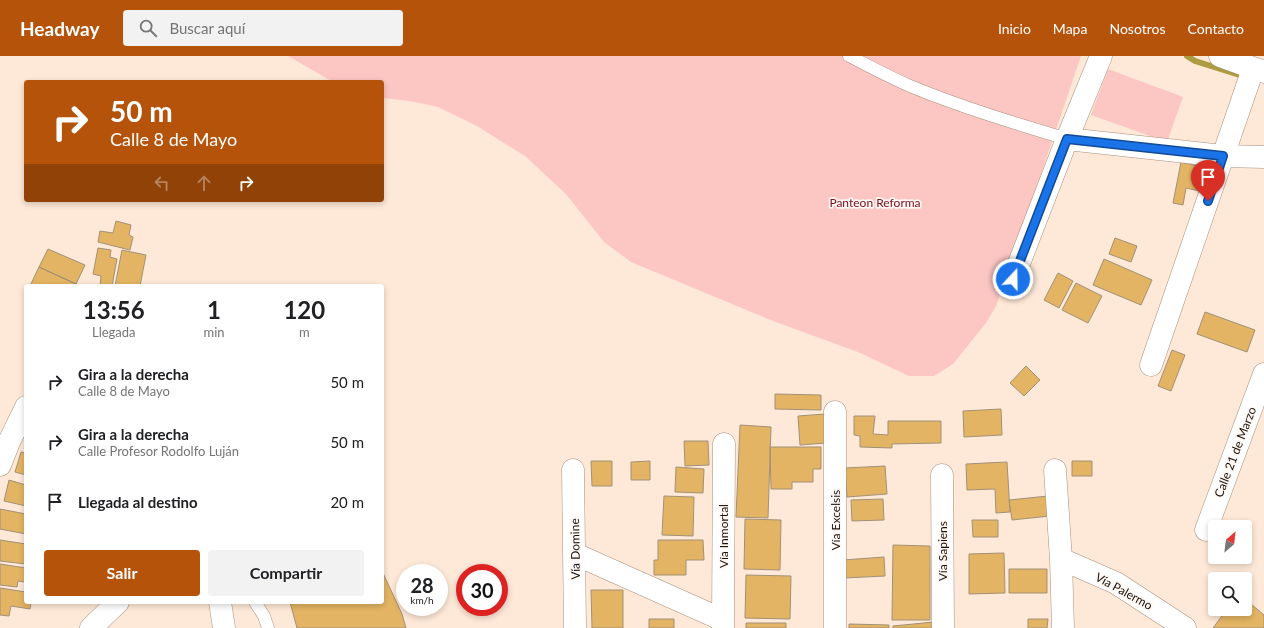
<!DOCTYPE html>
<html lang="es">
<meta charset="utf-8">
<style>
:root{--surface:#fff;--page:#f2f2f2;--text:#202124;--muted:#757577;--accent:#b45309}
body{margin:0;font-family:Lato,sans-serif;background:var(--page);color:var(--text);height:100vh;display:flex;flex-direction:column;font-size:15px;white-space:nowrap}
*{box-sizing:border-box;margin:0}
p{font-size:13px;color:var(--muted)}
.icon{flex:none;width:22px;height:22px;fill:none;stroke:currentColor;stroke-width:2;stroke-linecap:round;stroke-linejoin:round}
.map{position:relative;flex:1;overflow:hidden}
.drawer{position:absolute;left:24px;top:228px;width:360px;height:320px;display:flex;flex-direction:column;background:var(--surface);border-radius:4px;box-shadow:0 2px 6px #0003}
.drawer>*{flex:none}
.guide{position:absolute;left:24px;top:24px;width:360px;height:122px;border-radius:4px;box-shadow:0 2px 6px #0003;background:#b45309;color:#fff;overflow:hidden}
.needle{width:26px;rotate:28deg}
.buttons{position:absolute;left:1208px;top:464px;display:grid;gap:8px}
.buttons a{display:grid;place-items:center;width:44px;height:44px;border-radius:4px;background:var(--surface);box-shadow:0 2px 6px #0003;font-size:20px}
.speed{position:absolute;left:396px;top:508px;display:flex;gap:8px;font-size:20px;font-weight:700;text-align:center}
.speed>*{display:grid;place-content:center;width:52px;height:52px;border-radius:50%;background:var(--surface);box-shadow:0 2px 6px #0003;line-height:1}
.speed small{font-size:10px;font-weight:400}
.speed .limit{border:6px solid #d22;background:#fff;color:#111}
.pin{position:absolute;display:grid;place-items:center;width:34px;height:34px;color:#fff;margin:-41px -17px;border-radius:50% 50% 50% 0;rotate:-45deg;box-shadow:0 0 4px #0007}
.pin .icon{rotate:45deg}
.me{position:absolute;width:44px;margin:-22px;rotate:21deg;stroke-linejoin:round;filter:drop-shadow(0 0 3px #0008)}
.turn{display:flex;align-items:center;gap:14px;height:84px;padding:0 20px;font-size:18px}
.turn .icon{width:52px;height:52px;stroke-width:2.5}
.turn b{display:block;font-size:28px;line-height:34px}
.lanes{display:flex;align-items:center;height:38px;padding:0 20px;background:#0003;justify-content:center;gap:20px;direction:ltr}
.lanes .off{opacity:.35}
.eta{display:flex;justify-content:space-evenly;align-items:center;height:68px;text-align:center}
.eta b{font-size:24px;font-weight:700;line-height:28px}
.action{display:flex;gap:8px;margin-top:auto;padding:8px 20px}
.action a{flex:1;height:46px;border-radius:4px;background:var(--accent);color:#fff;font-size:16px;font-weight:700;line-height:46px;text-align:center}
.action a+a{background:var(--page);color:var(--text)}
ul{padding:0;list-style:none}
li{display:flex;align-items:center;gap:12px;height:60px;padding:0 20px}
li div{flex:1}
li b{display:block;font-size:15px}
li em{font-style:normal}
header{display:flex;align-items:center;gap:24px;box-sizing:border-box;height:56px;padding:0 20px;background:var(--accent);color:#fff}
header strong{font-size:19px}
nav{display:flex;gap:22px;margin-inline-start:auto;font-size:14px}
.search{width:280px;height:36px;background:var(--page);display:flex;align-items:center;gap:10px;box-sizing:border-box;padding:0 14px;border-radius:4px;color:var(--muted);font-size:15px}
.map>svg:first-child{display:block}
.green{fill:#fcc6c3}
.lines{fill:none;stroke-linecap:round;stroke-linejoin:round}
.stream{stroke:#ad9b3f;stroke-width:6}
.building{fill:#e3b463;stroke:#a29178}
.service-casing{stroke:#a88f7c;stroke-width:13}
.minor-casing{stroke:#a88f7c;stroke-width:23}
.tertiary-casing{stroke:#a88f7c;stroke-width:23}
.service{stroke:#fff;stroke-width:12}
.minor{stroke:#fff;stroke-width:22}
.tertiary{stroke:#fff;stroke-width:22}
.route-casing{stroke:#114b97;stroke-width:10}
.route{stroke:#1a73e8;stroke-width:7}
.labels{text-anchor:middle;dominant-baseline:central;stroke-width:3.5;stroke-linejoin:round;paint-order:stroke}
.park-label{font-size:12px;fill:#811220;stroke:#fef8f4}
.street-label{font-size:12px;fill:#1b120b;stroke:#fef8f4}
</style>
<header>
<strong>Headway</strong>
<div class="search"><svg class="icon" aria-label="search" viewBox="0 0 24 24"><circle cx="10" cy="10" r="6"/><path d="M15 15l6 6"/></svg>Buscar aquí</div>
<nav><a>Inicio</a><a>Mapa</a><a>Nosotros</a><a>Contacto</a></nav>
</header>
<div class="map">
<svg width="1264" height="572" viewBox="0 0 1264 572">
<rect width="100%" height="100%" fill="#fee8d7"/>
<path class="green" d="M288 0H1081L996 250 986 267 953 308 934 320H909L858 296 773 265 631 206 604 186 566 138 525 100 477 70 438 51 410 45 382 42V26H333Z
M1108 13 1183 41 1167 86 1091 59Z"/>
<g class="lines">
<path class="stream" d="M1187 0 1195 5 1246 21"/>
</g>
<path class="building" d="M1181 106 1209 113 1204 136 1186 132 1183 149 1173 147Z
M116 165 131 169 129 179 133 181 130 194 98 186 100 175 113 177Z
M1115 182 1137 190 1131 206 1109 198Z
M98 192 111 194 110 201 117 203 112 230H100L101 220 93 218Z
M48 193 85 209 76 228 39 211Z
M122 194 146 199 140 230H115Z
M1104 203 1152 224 1141 249 1093 229Z
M39 211 76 228 75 230H30Z
M1058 217 1073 225 1059 252 1044 244Z
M1076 227 1102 240 1088 267 1062 254Z
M1205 256 1255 274 1247 296 1197 278Z
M1172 294 1185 299 1171 335 1158 330Z
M1026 310 1040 324 1024 340 1010 327Z
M775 338 821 339V354L775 353Z
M1001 353 1002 379 964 381 963 355Z
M825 358 826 387 800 389 798 360Z
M854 360H875L873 378 888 379V365H941V387L892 388V392L860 391V380L854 379Z
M740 369 771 371 768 462 736 461Z
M684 385H708L709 409 685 410Z
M770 391H821V413H813V426H792V433H771Z
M21 396 26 397V419L15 416Z
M591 405H612V430H592Z
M650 405V424H631V406Z
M1072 405H1092V420H1072Z
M1007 406 1010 456 996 457 995 433 967 434 966 408Z
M885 410 887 438 847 441 845 412Z
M676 411 704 413 703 437 675 436Z
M9 424 26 429V450L4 445Z
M664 440 694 441 693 480 662 479Z
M1048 440 1050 460 1012 464 1009 444Z
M883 443 884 464 852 465 851 444Z
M0 453 26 458V478L0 473Z
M745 463 781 464 780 514 744 513Z
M972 464H998V481H973Z
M0 484 26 488V508L0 505Z
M658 484H703L704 504H686V519H654V504H658Z
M893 489 930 490V564H892Z
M1004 497 1005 537 969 538V498Z
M884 501 885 520 844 522 843 504Z
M0 508 26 512 25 526 18 525 17 531 0 529Z
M1009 513H1047V537H1009Z
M382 515 402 558 406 572H297L290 546H382Z
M746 519 791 520 790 563 745 562Z
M0 532 26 536V546H31L30 553 11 550 9 560 0 559Z
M591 534H623V572H592Z
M1245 543 1264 559V572H1213L1227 553H1245Z
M649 563H674V572H649Z
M1028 563H1048L1047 572H1028Z
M934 566V572H893V570Z
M746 567H786V572H746Z
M849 568 889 569V572H849Z"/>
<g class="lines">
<defs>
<path id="service" d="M849 0C869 10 889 21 910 30 961 51 1014 67 1067 83
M255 546 264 560 268 572"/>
<path id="minor" d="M1067 83 1223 100 1264 101
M1013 223 1067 83 1101 0
M1151 309 1253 13
M835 356V572
M0 409 9 386 26 351
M573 414 575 572
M1055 414 1061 503 1063 572
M942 419 943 572
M1206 474 1264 318
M575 498 723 564
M1061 503 1116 527 1185 572
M220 546 224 572
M91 572 118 546
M723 572 724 388"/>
<path id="tertiary" d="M1220 0 1264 16"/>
</defs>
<use href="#service" class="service-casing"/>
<use href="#minor" class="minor-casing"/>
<use href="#tertiary" class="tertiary-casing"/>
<use href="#service" class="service"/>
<use href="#minor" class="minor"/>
<use href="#tertiary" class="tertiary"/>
</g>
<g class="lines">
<defs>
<path id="route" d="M1013 223 1067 83 1223 100 1208 145"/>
</defs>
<use href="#route" class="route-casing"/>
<use href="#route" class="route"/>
</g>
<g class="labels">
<g class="park-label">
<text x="875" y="146">Panteon Reforma</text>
</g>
<g class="street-label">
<text transform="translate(1235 396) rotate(-69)">Calle 21 de Marzo</text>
<text transform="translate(835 464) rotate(-90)">Vía Excelsis</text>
<text transform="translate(723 480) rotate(-90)">Vía Inmortal</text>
<text transform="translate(575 493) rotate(-91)">Vía Domine</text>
<text transform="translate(942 495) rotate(-90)">Vía Sapiens</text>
<text transform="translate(1124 535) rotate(29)">Vía Palermo</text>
</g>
</g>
</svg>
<div class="buttons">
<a><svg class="needle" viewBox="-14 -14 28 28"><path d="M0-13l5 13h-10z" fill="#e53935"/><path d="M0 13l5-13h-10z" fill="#757577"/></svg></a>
<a><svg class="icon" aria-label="search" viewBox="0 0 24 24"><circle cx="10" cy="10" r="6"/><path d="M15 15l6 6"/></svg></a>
</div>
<div class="speed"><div>28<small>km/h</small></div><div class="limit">30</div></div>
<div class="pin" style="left:1208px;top:145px;background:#d93025"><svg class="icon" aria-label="arrive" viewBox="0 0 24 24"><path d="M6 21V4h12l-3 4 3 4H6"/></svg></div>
<svg class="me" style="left:1013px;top:223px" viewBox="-20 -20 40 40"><circle r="17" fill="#1a73e8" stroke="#fff" stroke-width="3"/><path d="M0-11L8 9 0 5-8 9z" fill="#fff"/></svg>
<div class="guide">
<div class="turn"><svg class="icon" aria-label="right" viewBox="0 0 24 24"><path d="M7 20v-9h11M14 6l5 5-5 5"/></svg><div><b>50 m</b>Calle 8 de Mayo</div></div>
<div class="lanes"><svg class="icon off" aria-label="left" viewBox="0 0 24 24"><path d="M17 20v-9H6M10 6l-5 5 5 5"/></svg><svg class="icon off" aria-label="ahead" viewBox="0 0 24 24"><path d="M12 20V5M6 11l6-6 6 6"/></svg><svg class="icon" aria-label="right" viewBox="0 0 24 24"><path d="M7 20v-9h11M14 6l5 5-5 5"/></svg></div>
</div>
<section class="drawer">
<div class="eta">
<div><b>13:56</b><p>Llegada</p></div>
<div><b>1</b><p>min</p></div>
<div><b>120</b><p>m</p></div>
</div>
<ul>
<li><svg class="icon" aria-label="right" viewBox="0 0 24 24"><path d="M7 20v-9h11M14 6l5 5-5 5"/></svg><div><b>Gira a la derecha</b><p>Calle 8 de Mayo</p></div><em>50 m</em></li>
<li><svg class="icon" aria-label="right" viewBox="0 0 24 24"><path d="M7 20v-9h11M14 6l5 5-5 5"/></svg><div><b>Gira a la derecha</b><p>Calle Profesor Rodolfo Luján</p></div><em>50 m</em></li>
<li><svg class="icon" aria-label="arrive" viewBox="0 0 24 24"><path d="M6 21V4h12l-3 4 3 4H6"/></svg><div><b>Llegada al destino</b></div><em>20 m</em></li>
</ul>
<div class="action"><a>Salir</a><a>Compartir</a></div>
</section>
</div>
